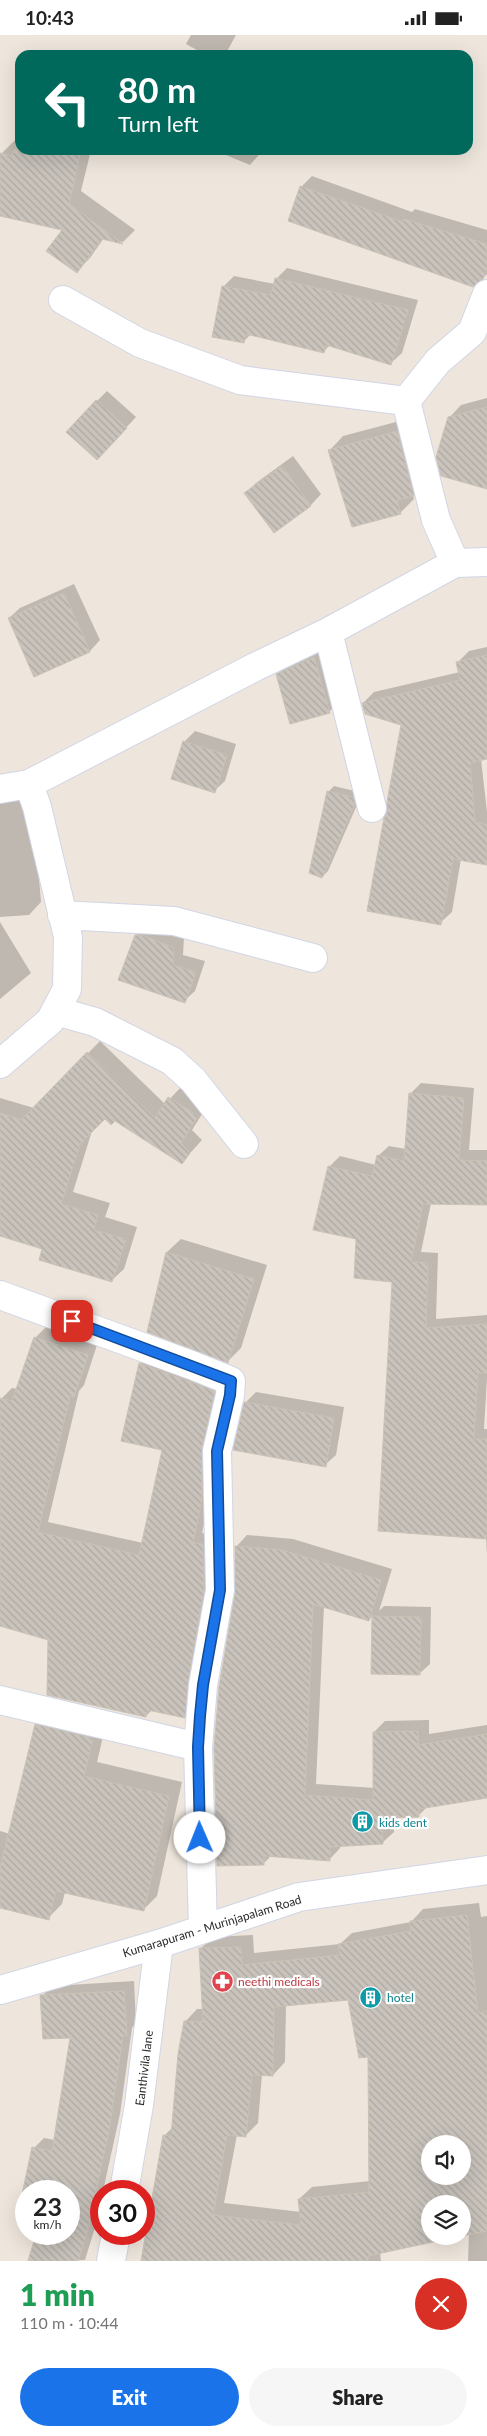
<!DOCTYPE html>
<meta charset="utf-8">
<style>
:root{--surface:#fff;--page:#f6f6f6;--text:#222;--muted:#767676;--accent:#1a73e8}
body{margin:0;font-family:Lato,sans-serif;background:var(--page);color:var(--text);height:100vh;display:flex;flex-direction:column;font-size:19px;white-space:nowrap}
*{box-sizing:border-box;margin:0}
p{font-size:16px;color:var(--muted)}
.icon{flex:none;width:28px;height:28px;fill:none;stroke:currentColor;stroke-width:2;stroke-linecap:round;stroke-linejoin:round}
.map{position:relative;height:2226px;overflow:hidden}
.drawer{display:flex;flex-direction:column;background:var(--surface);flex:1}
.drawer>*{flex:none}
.top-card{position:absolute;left:15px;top:15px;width:458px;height:105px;border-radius:15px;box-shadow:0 5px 20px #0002;background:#00695c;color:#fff;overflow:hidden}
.fabs{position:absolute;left:421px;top:2100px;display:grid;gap:10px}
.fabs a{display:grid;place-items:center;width:50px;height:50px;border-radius:50%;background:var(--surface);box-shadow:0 5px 20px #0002;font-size:25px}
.speed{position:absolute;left:15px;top:2145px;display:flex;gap:10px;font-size:25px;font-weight:700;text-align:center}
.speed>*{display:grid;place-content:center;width:65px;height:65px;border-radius:50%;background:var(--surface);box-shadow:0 5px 20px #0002;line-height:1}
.speed small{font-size:12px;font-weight:400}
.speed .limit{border:8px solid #d22;background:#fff;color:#111}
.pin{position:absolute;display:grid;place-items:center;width:42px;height:42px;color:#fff;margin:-21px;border-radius:10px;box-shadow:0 2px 8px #0006}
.me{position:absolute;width:55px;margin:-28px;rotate:359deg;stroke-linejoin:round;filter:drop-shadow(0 0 4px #0008)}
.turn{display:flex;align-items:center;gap:18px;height:105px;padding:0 20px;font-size:22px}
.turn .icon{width:65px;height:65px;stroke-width:2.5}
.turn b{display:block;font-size:35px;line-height:42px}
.round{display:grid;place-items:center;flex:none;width:52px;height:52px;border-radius:26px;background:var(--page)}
.overview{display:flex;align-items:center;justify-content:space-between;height:85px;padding:0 20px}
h1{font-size:30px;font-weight:800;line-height:38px;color:#1e9e55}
.button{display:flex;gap:10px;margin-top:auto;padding:10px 20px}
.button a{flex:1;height:58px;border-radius:30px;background:var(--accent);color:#fff;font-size:20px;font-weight:800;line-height:58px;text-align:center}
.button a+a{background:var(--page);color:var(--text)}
.status{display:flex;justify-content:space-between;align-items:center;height:35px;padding:0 25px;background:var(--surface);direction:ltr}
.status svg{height:14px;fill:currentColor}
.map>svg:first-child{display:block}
.shadow{fill:#0003;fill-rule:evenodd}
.building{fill:url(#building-back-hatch);stroke:#cac2b5;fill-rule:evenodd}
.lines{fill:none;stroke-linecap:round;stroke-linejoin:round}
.street-casing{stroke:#d1d5e5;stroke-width:30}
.secondary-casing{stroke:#d1d5e5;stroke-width:30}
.street{stroke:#fff;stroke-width:28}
.secondary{stroke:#fff;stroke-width:28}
.route-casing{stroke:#114b97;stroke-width:12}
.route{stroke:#1a73e8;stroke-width:9}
.labels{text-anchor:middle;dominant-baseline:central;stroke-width:4.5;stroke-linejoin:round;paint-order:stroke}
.culture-label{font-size:12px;fill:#0d838f;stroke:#fff;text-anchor:start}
.street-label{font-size:12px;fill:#2b2b2b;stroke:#fff}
.health-label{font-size:12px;fill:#be3a42;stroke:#fff;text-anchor:start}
</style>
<div class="status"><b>10:43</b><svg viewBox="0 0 49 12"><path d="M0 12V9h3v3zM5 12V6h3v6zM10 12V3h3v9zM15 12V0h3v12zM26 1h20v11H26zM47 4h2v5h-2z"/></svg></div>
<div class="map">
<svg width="487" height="2226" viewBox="0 0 487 2226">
<defs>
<pattern id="building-back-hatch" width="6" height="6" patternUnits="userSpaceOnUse" patternTransform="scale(1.25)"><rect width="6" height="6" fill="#c9c3bc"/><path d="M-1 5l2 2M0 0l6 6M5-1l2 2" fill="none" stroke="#ada8a2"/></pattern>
</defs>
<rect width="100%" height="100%" fill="#eee6dc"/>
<path class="shadow" d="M191 0H236L225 20H206L186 9Z
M20 93V115H91L81 156 135 195 123 207 104 203 90 223 77 236 64 194 0 179V125L1 119 14 106H17Z
M214 115H263L250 130Z
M312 141 412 177 415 174 487 195V239L483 243 301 152Z
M287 233 418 265 402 318 391 328 330 310 324 316 251 299 244 306 223 252 234 241 275 249 276 244Z
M107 356 136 382 107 413 97 366Z
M487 363V452L449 383 461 370Z
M411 383 427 446 413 460 414 464 400 478 330 415 343 401Z
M293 421 321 459 311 470 274 496 246 458 256 448Z
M74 549 100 605 90 616 35 640 9 583 20 573Z
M324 612 340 666 329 677 278 639 288 629Z
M487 612V723L481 724 487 777V829L461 824 452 877 440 888 388 777 402 690 363 668 374 657 460 637 458 627 469 616Z
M195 696 236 709 225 746 214 756 184 707Z
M334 751 359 757 360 763 328 836 322 842 328 757Z
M32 758 41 867 29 880 0 882V761Z
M0 887 31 938 0 964Z
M147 890 184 902 183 920 205 926 195 956 184 966 137 900Z
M100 1006 165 1069 182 1051 209 1068 192 1095 202 1105 182 1127 115 1084 105 1082 92 1096 73 1157 110 1168 105 1182 137 1192 124 1234 111 1246 44 1213 0 1200V1063L34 1073Z
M421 1048 474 1053 469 1115H487V1169L431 1168 421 1217 438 1218 436 1284 487 1280V1343L484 1394H487V1519L486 1503 393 1246 357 1203 329 1132 340 1121 376 1130 378 1121 389 1111 406 1114 410 1059Z
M181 1204 267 1230 241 1313 228 1326 167 1217Z
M46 1292 97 1310 84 1350 79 1356 48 1487 143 1508 163 1415 122 1405 140 1328 151 1318 224 1346 212 1453 202 1498 213 1499 195 1671 184 1682 152 1675 146 1681 49 1604 0 1589V1371L2 1363 12 1353 18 1354 35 1303Z
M256 1357 344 1372 336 1420 325 1430 245 1368Z
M247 1500 293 1504 392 1534 379 1576 384 1571 431 1572 430 1629 419 1639 372 1638 373 1580 369 1585 324 1571 316 1749 375 1753 374 1697 385 1686 429 1685V1699L487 1690V1762L428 1771 418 1781 393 1782 394 1797 382 1808 341 1810 340 1813 329 1825 272 1820 263 1829 237 1558 236 1512Z
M50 1676 106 1689 97 1727 182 1747 157 1861 143 1875 65 1857 62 1869 48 1883 0 1871V1796L10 1799 36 1690Z
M479 1868 481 1882 487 1881V2226H468L469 2198 462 2169H430L380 2217 381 2226H142L165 2100 173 2092 185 1987 197 1974H204L200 1914 213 1902 253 1900 254 1918 340 1909 352 1898 411 1887 423 1874ZM349 1964 369 2020 370 2146 312 2152 299 2164 301 2177 224 2168 237 2100H246L258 2088 262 2039 273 2040 285 2027 286 1970ZM430 2109H462V2141H430Z
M134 1946 136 1988 132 1993 120 2079 103 2156H101L97 2186 85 2225 43 2226 31 2222 38 2199H69V2156H26V2183L19 2182 34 2113 44 2103 55 2105 72 2001 42 1961 52 1951Z"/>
<path class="building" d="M14 115H81L69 169 123 209 102 204 77 238 46 216 62 195 0 181V118L12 121Z
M300 151 403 187 404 184 487 209V232L483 244 473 252 288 186Z
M275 243 408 275 391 330 326 310 324 318 246 299 244 308 212 302 222 251 271 260Z
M96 365 127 393 97 425 66 397Z
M487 372V454L441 441 436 422 448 382Z
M397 396 414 461 397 465 401 479 352 492 328 415Z
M282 431 311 471 274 498 244 458Z
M64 558 90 617 34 642 8 583Z
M487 620V724L470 728 475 787 487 790V830L453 824 441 890 367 876 384 783 387 777V767L401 690 365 679 362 668 460 645 456 627Z
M314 622 330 678 290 689 276 639Z
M183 706 227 720 215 758 171 744Z
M327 756 353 762 355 769 322 843 309 838Z
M135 900H142L174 913 173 930 196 937 185 968 118 945Z
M87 1017 155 1083 168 1062 198 1081 181 1108 190 1118 182 1129 115 1086 111 1090 105 1084 80 1109 61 1169 98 1180 94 1195 126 1204 112 1247 39 1225 42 1214 0 1201V1078L21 1085Z
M409 1058 464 1063 459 1125 487 1126V1170L423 1169 411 1227 428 1228 426 1293 487 1289V1338H478L474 1404H487V1504L378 1496 392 1247 354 1243 356 1204 313 1195 328 1131 372 1141 377 1120 404 1126Z
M166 1217 254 1244 228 1328 147 1297Z
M34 1302 88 1320 74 1362 70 1361 38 1497 139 1520 162 1415 121 1406 139 1328 215 1356 202 1413V1464L193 1508 203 1509 204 1554 188 1647 185 1683 148 1675 146 1682 47 1660 48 1605 0 1591V1363L12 1366Z
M244 1367 334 1383 326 1432 233 1415Z
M235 1511 282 1515 381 1545 369 1586 313 1569 305 1760 373 1765V1697L418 1696V1710L487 1699V1763L419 1774V1782L382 1783 383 1809 330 1812V1826L264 1821V1830L217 1831 214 1712 219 1652 235 1558Z
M372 1581 421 1582 420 1640 371 1639Z
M35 1689 93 1703 84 1741 169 1761 144 1876 56 1856 49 1885 0 1873V1833Z
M467 1880 478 1978 487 1976V2196L462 2201V2169H430V2201H461L368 2221V2226H141L163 2100 171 2101 178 2019 184 1986 203 1987 199 1913 241 1912 242 1930 340 1920 338 1909 411 1896 410 1886ZM348 1965 359 2023 368 2022 369 2157 298 2164 301 2190 213 2180 227 2100 246 2102 252 2040 273 2041 274 1972ZM430 2109H462V2141H430Z
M124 1956 127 2000H123L110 2090 87 2198 78 2226H28L36 2199H69V2156H26V2185L17 2183 32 2112 52 2116 70 2003 43 2004 40 1960Z"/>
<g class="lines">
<defs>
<path id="street" d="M63 265 140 308 240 345 406 366 438 326 472 297 487 259
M406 366 436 485 455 528
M328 597 372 773
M29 749 255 632 328 597 455 528 487 527
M0 754 29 749 37 772 68 902 67 954 50 986 0 1029
M62 880 174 886 313 923
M56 976 95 987 172 1026 193 1045 244 1109
M0 1260 194 1331 231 1346 230 1360 217 1416 220 1555 203 1650 198 1712 203 1894
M0 1665 198 1712
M124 2156 139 2070 159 1909
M111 2226 116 2199"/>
<path id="secondary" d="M0 1955 159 1909 299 1862 487 1835"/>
</defs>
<use href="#street" class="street-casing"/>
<use href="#secondary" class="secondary-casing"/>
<use href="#street" class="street"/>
<use href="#secondary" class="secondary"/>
</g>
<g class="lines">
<defs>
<path id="route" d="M72 1286 231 1346 230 1360 217 1416 220 1555 203 1650 200 1681 198 1712 200 1803"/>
</defs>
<use href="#route" class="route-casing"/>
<use href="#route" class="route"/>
</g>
<defs>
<symbol id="building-disc" viewBox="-11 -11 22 22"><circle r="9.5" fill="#0f9aa8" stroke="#fff"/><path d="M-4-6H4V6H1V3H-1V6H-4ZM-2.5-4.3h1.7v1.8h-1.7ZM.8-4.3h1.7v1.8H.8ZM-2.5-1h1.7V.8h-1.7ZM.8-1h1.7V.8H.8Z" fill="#fff"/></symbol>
<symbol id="pharmacy-disc" viewBox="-11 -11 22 22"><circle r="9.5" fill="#e0444e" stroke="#fff"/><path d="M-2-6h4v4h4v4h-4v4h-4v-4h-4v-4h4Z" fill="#fff"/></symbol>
</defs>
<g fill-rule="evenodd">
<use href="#building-disc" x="350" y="1774" width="25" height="25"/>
<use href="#pharmacy-disc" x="210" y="1934" width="25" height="25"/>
<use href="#building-disc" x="358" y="1950" width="25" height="25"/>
</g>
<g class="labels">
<g class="culture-label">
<text x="379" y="1787">kids dent</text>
<text x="387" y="1962">hotel</text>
</g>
<g class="street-label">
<text transform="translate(212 1891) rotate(-17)">Kumarapuram - Murinjapalam Road</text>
<text transform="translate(144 2033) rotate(-83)">Eanthivila lane</text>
</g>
<g class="health-label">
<text x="238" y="1946">neethi medicals</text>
</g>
</g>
</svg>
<div class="fabs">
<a><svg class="icon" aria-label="sound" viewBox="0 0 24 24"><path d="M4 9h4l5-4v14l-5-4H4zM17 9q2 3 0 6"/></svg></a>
<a><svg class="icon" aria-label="layers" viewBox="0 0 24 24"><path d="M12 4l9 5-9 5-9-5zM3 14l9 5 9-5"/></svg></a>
</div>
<div class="speed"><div>23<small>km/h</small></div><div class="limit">30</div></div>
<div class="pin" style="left:72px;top:1286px;background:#d93025"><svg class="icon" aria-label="arrive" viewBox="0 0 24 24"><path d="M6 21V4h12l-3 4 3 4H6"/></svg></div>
<svg class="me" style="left:200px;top:1803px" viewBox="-20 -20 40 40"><circle r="19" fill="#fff"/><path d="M0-13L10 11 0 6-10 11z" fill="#1a73e8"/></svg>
<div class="top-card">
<div class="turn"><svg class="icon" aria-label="left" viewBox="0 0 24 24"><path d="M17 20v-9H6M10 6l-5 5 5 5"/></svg><div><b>80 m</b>Turn left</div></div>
</div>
</div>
<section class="drawer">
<div class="overview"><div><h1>1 min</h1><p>110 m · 10:44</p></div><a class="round" style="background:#d93025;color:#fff"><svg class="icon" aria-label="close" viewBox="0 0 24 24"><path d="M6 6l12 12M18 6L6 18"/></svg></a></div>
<div class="button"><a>Exit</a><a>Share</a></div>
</section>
